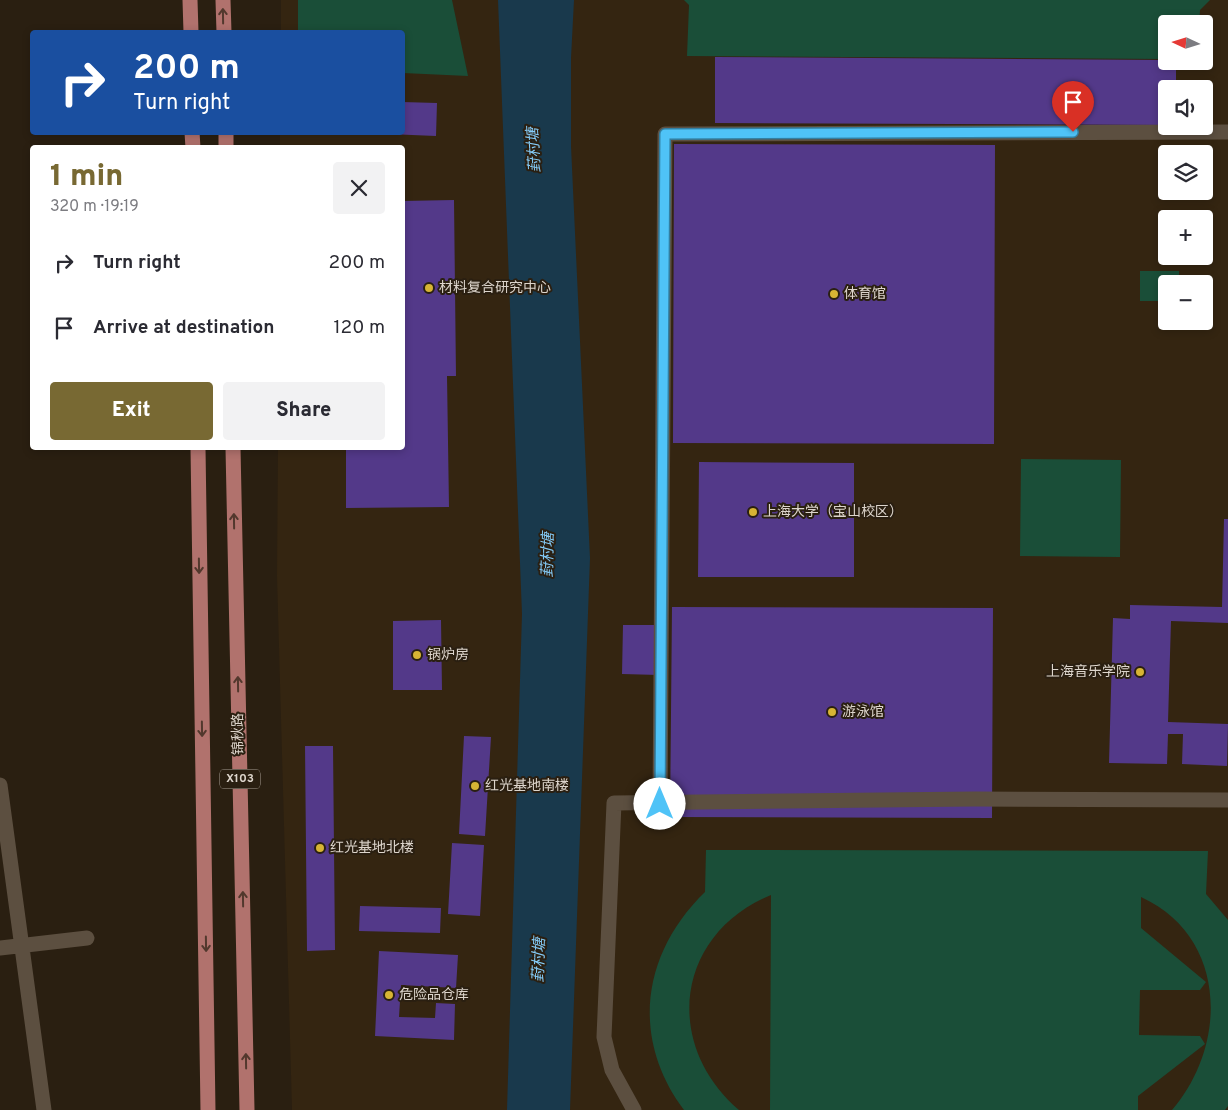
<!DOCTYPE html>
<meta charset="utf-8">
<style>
:root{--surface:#fff;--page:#f2f2f3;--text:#2b2b33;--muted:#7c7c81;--accent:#786933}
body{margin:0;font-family:Overpass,"Noto Sans SC",sans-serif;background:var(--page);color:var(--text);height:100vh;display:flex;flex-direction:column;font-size:19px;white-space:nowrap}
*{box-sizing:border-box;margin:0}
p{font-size:16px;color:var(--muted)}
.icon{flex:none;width:28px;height:28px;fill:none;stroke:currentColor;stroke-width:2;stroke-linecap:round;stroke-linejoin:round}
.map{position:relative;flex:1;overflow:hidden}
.panel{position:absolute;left:30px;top:145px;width:375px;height:305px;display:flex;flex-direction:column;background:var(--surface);border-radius:5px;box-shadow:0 2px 8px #0003}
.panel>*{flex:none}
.top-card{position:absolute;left:30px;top:30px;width:375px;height:105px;border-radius:5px;box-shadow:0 2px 8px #0003;background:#1a4fa0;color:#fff;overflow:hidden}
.needle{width:32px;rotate:274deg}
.buttons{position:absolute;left:1158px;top:15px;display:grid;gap:10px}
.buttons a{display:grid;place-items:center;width:55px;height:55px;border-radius:5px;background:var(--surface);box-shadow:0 2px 8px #0003;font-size:25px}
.pin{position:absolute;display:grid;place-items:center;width:42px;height:42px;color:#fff;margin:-51px -21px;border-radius:50% 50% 50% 0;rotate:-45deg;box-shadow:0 0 5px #0007}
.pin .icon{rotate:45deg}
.me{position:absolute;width:55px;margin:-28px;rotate:0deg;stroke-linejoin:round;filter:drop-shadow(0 0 4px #0008)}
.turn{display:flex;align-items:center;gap:18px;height:105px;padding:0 20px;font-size:22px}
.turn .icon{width:65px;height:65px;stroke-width:2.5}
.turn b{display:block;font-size:35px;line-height:42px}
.round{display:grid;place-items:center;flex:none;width:52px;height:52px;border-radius:5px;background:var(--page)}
.summary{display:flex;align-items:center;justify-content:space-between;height:85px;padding:0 20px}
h1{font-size:30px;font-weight:800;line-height:38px;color:var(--accent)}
.action{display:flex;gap:10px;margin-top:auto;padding:10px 20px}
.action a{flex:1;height:58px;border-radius:5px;background:var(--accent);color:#fff;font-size:20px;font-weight:800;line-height:58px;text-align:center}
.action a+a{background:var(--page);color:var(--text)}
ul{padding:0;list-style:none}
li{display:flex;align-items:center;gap:15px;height:65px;padding:0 20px}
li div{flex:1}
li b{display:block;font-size:19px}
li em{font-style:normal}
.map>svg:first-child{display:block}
.built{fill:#342511;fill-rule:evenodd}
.green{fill:#1a4e38}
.water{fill:#19394c}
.building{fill:#533989}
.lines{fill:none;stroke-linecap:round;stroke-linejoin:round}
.minor{stroke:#5c4f40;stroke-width:15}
.major{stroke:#b1726d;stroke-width:15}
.oneway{stroke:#52382d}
.route-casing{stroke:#337fa1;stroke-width:12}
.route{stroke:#4fc3f7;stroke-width:9}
.poi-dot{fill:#d7b434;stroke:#2a1f11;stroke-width:2}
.labels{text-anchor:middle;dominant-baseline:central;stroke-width:4;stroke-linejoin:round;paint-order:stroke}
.shield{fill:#2a1f11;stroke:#a79e94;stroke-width:1}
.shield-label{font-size:12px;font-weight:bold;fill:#ddd5cc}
.poi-label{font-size:14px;fill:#ddd5cc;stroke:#2a1f11;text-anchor:start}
.street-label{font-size:14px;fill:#ddd5cc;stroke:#2a1f11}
.water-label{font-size:15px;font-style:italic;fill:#84cbf7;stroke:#2a1f11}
</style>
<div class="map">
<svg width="1228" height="1110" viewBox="0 0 1228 1110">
<rect width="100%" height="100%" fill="#2a1f11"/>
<path class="built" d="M281 0H1228V1110H292L277 576 278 448H402V148L280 147V133L402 132V32H281ZM1166 24H1204V61H1166ZM1166 89H1204V126H1166ZM1166 154H1204V191H1166ZM1166 219H1204V256H1166ZM1166 284H1204V321H1166Z"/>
<path class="green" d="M298 0H452L468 76 403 73 402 32H298Z
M684 0H1210L1200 10 1199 24H1166V59L687 56 689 5Z
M1140 271H1179V284H1166V301H1140Z
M1021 459 1121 460 1120 557 1020 556Z
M706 850 1208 851 1206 894 1228 920V1106L1225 1110H1172C1228 1045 1228 937 1141 897V928L1206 982 1200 990H1140L1139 1035 1200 1036 1205 1044 1138 1096V1110H770L771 895C676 934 662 1044 739 1110H684C630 1038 642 953 705 892Z"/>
<path class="water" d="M498 0H574L571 58V146L590 558 570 1110H507L522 614Z"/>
<path class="building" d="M715 57 1166 60 1176 61V89H1166V125L715 123Z
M402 102 437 103 436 136 388 134 402 132Z
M674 144 995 145 994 444 673 443Z
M454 200 456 376H447L449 507 346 508V448H402V201Z
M699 462 854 463V577H698Z
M1224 519H1228V623L1171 621 1168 722 1228 724 1227 766 1182 764 1183 734H1168L1167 764 1109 763 1113 618 1130 619V605L1222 607Z
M672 607 993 608 992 818 670 817Z
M441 620 442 690H393V621Z
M623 625H660L659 675 622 674Z
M464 736 491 737 485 836 459 834Z
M305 746H333L335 950 307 951Z
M452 843 484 845 480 916 448 914Z
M360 906 441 908 440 933 359 931Z
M379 951 458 955 456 988 401 985 399 1017 435 1018 436 1003 455 1004 454 1040 375 1036Z"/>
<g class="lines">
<path class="minor" d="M0 785 44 1110
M660 803 665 134 1228 132
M0 948 87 938
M634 1110 612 1070 604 1037 614 803 975 799 1228 800"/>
<path class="major" d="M190 0 191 32
M223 0 224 32
M192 132 193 148
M226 132V148
M198 448 208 1110
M233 448 247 1110"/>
</g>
<defs><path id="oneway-shaft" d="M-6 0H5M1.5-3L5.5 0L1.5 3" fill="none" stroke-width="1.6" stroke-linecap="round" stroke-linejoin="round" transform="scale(1.25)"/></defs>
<g class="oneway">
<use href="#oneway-shaft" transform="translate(223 16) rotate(-91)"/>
<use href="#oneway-shaft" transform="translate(234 521) rotate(-91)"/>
<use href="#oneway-shaft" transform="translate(199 566) rotate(89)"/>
<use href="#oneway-shaft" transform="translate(238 684) rotate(-91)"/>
<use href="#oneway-shaft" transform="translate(202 729) rotate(89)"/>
<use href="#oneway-shaft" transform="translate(243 899) rotate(-91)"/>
<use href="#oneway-shaft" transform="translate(206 944) rotate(89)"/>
<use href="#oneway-shaft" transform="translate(246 1061) rotate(-91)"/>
</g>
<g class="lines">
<defs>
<path id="route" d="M660 804 665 134 1073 132"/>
</defs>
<use href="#route" class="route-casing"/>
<use href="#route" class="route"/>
</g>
<g class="poi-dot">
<circle cx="429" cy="288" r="5"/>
<circle cx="834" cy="294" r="5"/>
<circle cx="753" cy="512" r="5"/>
<circle cx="417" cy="655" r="5"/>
<circle cx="1140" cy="672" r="5"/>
<circle cx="832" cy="712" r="5"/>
<circle cx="475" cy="786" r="5"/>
<circle cx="320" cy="848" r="5"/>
<circle cx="389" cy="995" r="5"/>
</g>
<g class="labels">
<rect class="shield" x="220" y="769.5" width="40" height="19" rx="4"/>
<g class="shield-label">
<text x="240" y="779">X103</text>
</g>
<g class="poi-label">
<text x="439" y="288">材料复合研究中心</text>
<text x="844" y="294">体育馆</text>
<text x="763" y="512">上海大学（宝山校区）</text>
<text x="427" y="655">锅炉房</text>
<text x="1130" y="672" text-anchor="end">上海音乐学院</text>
<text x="842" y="712">游泳馆</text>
<text x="485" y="786">红光基地南楼</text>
<text x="330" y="848">红光基地北楼</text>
<text x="399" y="995">危险品仓库</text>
</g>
<g class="street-label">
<text transform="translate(239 734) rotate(-91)">锦秋路</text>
</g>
<g class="water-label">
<text transform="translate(535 150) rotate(-93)">葑村塘</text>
<text transform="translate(549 555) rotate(-89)">葑村塘</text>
<text transform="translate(540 960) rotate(-88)">葑村塘</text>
</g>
</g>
</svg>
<div class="buttons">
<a><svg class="needle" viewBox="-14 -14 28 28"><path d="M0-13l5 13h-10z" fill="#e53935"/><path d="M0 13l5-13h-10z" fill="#7c7c81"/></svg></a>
<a><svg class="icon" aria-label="sound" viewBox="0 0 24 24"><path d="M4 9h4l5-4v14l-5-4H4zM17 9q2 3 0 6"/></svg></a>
<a><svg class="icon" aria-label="layers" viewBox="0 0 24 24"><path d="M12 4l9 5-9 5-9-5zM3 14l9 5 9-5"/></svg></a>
<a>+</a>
<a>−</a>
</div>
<div class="pin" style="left:1073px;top:132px;background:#d93025"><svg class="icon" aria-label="arrive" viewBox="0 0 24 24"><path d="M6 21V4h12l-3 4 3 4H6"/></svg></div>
<svg class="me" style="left:660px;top:804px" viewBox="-20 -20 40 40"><circle r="19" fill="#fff"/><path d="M0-13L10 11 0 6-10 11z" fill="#4fc3f7"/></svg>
<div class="top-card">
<div class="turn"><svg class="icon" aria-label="right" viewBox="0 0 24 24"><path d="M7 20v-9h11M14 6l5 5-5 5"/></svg><div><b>200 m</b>Turn right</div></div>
</div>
<section class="panel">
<div class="summary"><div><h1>1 min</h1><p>320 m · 19:19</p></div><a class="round"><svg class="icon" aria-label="close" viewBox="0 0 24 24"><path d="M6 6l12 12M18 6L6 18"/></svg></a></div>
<ul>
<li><svg class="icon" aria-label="right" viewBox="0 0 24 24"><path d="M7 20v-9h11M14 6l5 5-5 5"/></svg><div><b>Turn right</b></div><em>200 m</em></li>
<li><svg class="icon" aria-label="arrive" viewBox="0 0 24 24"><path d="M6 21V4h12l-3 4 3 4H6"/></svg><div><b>Arrive at destination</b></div><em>120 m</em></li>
</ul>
<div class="action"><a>Exit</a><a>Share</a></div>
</section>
</div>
